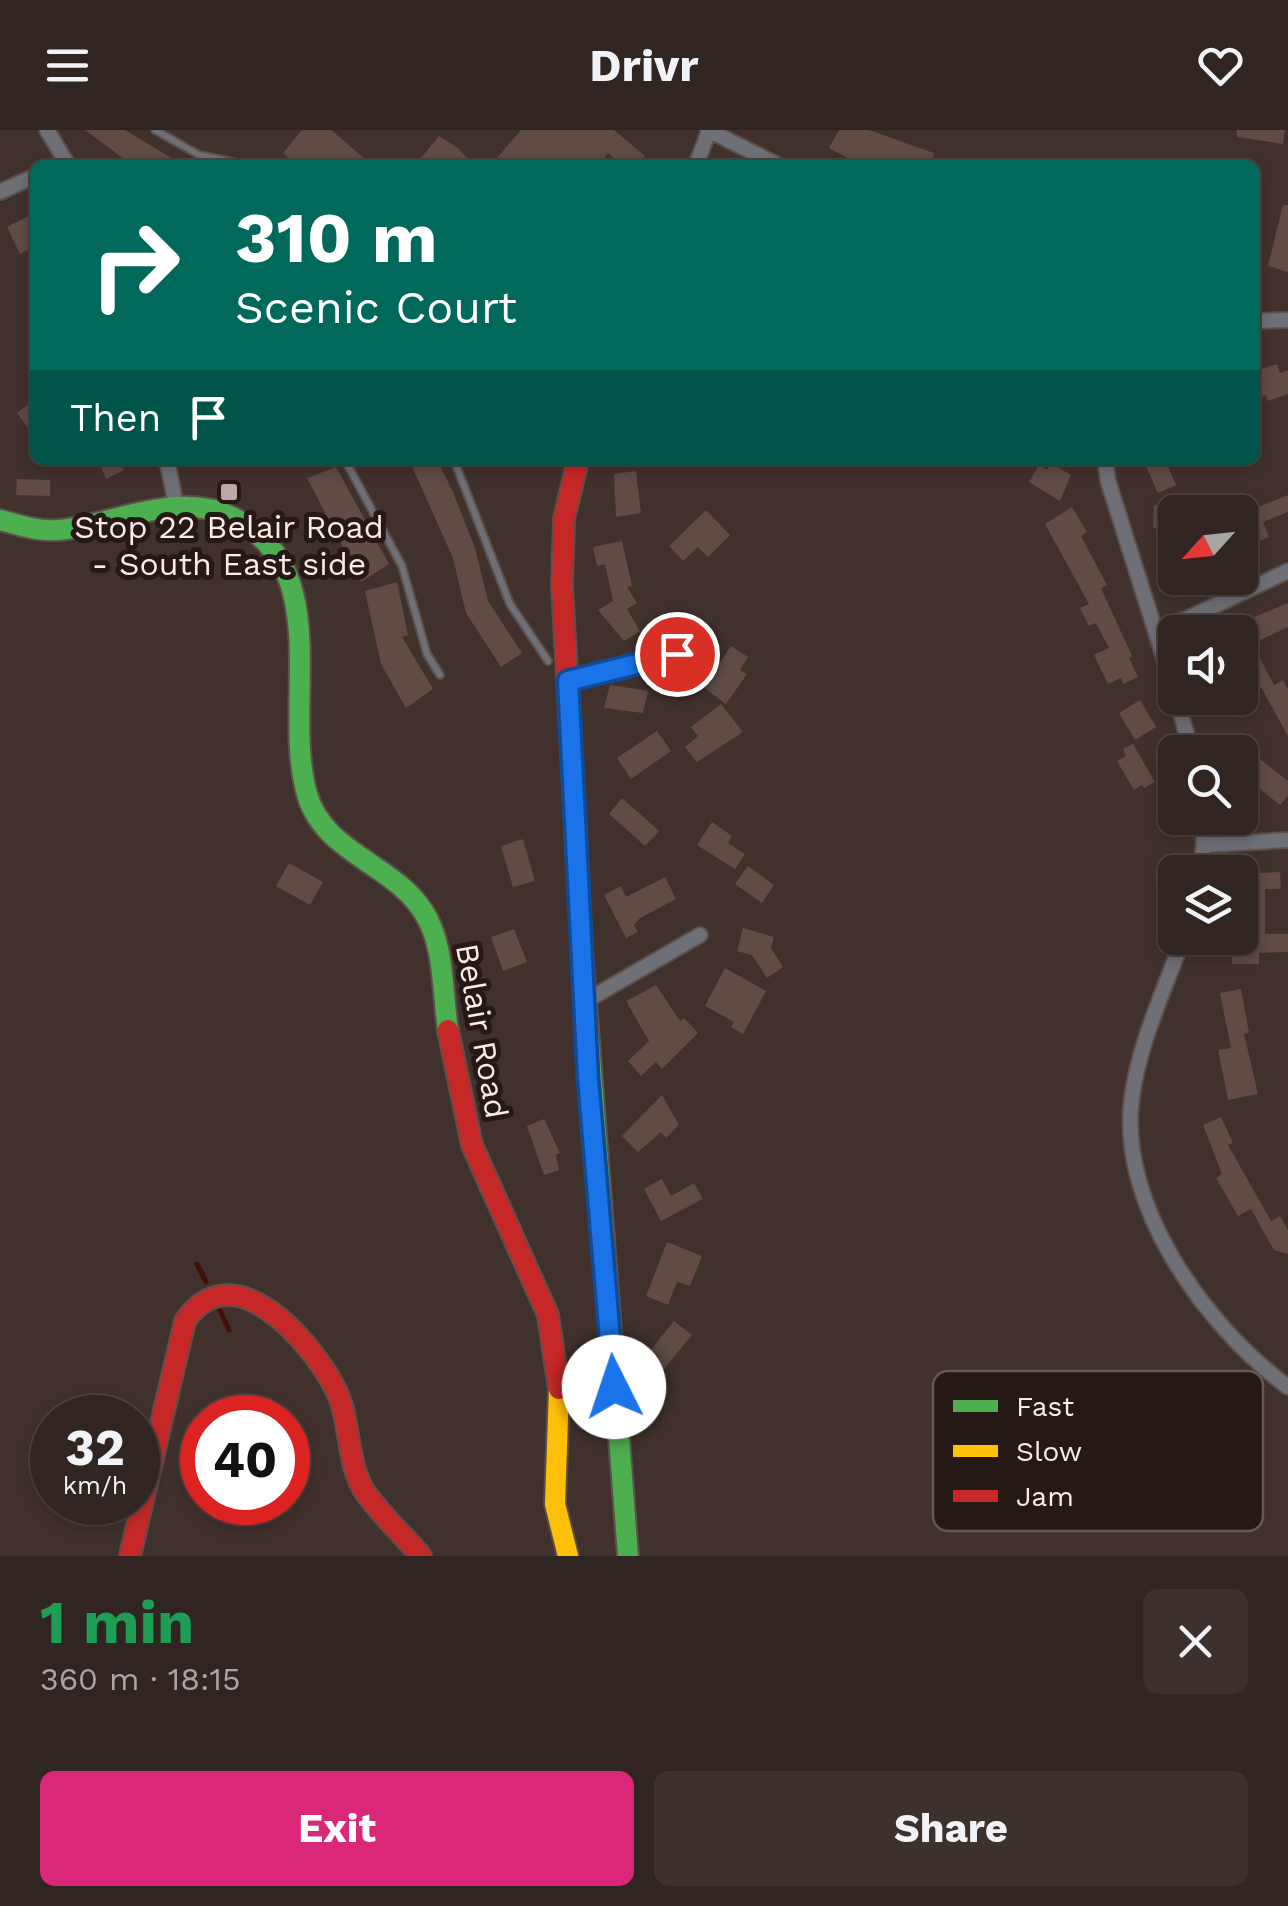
<!DOCTYPE html>
<meta charset="utf-8">
<style>
:root{--surface:#312521;--page:#3d312e;--text:#f1f3f6;--muted:#a8a5a5;--line:#4c423f;--accent:#db2777}
body{margin:0;font-family:"Work Sans",sans-serif;background:var(--page);color:var(--text);height:100vh;display:flex;flex-direction:column;font-size:38px;white-space:nowrap}
*{box-sizing:border-box;margin:0}
p{font-size:32px;color:var(--muted)}
.icon{flex:none;width:55px;height:55px;fill:none;stroke:currentColor;stroke-width:2;stroke-linecap:round;stroke-linejoin:round}
.map{position:relative;height:1426px;overflow:hidden}
.side{display:flex;flex-direction:column;background:var(--surface);flex:1}
.side>*{flex:none}
.banner{position:absolute;left:30px;top:30px;width:1230px;height:305px;border-radius:15px;box-shadow:0 5px 15px #0003,0 0 0 2px var(--line);background:#00695c;color:#fff;overflow:hidden}
.needle{width:65px;rotate:243deg}
.fabs{position:absolute;left:1158px;top:365px;display:grid;gap:20px}
.fabs a{display:grid;place-items:center;width:100px;height:100px;border-radius:15px;background:var(--surface);box-shadow:0 5px 15px #0003,0 0 0 2px var(--line);font-size:50px}
.speed{position:absolute;left:30px;top:1265px;display:flex;gap:20px;font-size:50px;font-weight:700;text-align:center}
.speed>*{display:grid;place-content:center;width:130px;height:130px;border-radius:50%;background:var(--surface);box-shadow:0 5px 15px #0003,0 0 0 2px var(--line);line-height:1}
.speed small{font-size:25px;font-weight:400}
.speed .limit{border:15px solid #d22;background:#fff;color:#111}
.pin{position:absolute;display:grid;place-items:center;width:85px;height:85px;color:#fff;margin:-42px;border:5px solid #fff;border-radius:50%;box-shadow:0 2px 10px #0007}
.me{position:absolute;width:110px;margin:-55px;rotate:356deg;stroke-linejoin:round;filter:drop-shadow(0 0 8px #0008)}
.turn{display:flex;align-items:center;gap:35px;height:210px;padding:0 40px;font-size:45px}
.turn .icon{width:130px;height:130px;stroke-width:2.5}
.turn b{display:block;font-size:70px;line-height:85px}
.then{display:flex;align-items:center;height:95px;padding:0 40px;background:#0003;gap:20px;font-size:38px}
.round{display:grid;place-items:center;flex:none;width:105px;height:105px;border-radius:15px;background:var(--page)}
.overview{display:flex;align-items:center;justify-content:space-between;height:170px;padding:0 40px}
h1{font-size:60px;font-weight:700;line-height:75px;color:#1e9e55}
.primary-button{display:flex;gap:20px;margin-top:auto;padding:20px 40px}
.primary-button a{flex:1;height:115px;border-radius:15px;background:var(--accent);color:#fff;font-size:40px;font-weight:700;line-height:115px;text-align:center}
.primary-button a+a{background:var(--page);color:var(--text)}
header{display:flex;justify-content:space-between;align-items:center;height:130px;padding:0 40px;background:var(--surface);font-size:45px;font-weight:700}
.map>svg:first-child{display:block}
.lines{fill:none;stroke-linecap:round;stroke-linejoin:round}
.stream{stroke:#401007;stroke-width:5}
.building{fill:#604b45}
.lane-casing{stroke:#5e4f4b;stroke-width:10}
.street-casing{stroke:#5e4f4b;stroke-width:18}
.fast-casing{stroke:#5e4f4b;stroke-width:24}
.slow-casing{stroke:#5e4f4b;stroke-width:24}
.jam-casing{stroke:#5e4f4b;stroke-width:24}
.lane{stroke:#6e6f77;stroke-width:6}
.street{stroke:#6e6f77;stroke-width:14}
.fast{stroke:#4caf50;stroke-width:20}
.slow{stroke:#ffc107;stroke-width:20}
.jam{stroke:#c62828;stroke-width:20}
.route-casing{stroke:#114b97;stroke-width:25}
.route{stroke:#1a73e8;stroke-width:18}
.poi-dot{fill:#bca9a4;stroke:#261815;stroke-width:4}
.labels{text-anchor:middle;dominant-baseline:central;stroke-width:10;stroke-linejoin:round;paint-order:stroke}
.poi-label{font-size:32px;fill:#feeae4;stroke:#261815}
.street-label{font-size:32px;fill:#feeae4;stroke:#261815}
.key{fill:#261815;stroke:#675753;stroke-width:2.5}
.key-label{font-size:28px;fill:#feeae4}
</style>
<header><svg class="icon" aria-label="menu" viewBox="0 0 24 24"><path d="M4 6h16M4 12h16M4 18h16"/></svg>Drivr<svg class="icon" aria-label="heart" viewBox="0 0 24 24"><path d="M12 20l-8-8c-3-5 5-10 8-4 3-6 11-1 8 4z"/></svg></header>
<div class="map">
<svg width="1288" height="1426" viewBox="0 0 1288 1426">
<rect width="100%" height="100%" fill="#41312c"/>
<g class="lines">
<path class="stream" d="M197 1134 206 1152
M218 1176 229 1200"/>
</g>
<path class="building" d="M85 0H125L183 35H132Z
M302 0H331L372 35H297L283 23Z
M521 0H614L645 26 637 35H621L608 23 598 35H491Z
M839 0H869L934 23 930 35H861L829 18Z
M1237 0H1285L1283 14 1237 7Z
M439 6 458 18 473 35H415Z
M1283 75H1288V142L1268 136Z
M35 83V117L20 124 7 97Z
M1277 234 1280 243 1288 240V264L1268 271 1266 265 1255 268V241Z
M35 270V307L17 283Z
M98 330H119L124 340 106 349Z
M409 330H437L453 362 475 418 488 471 522 523 501 537 466 483 453 428Z
M1143 330H1165L1176 355 1158 363Z
M1051 333 1071 345 1060 371 1029 352 1039 335 1047 340Z
M336 337 389 434 361 452 307 348Z
M636 341 641 383 616 387 614 344Z
M17 349 50 350V366L16 365Z
M1288 365V382L1263 392 1269 407 1240 419V382L1234 373 1251 366 1256 378Z
M1154 375 1175 377V400L1153 398Z
M1072 377 1087 402 1081 406 1107 455 1101 458 1132 526 1129 528 1138 547 1123 554 1121 548 1108 554 1094 525 1109 518 1096 493 1089 496 1080 478 1089 474 1045 394Z
M706 380 730 405 708 427 698 417 683 431 669 416Z
M622 411 632 456 627 457 637 473 627 479 640 501 624 511 598 480 613 471 605 434 597 436 593 417Z
M397 452 408 505 402 507 433 559 406 578 381 534 365 461Z
M1288 473V497L1246 517 1235 495Z
M731 516 748 527 740 540 747 544 726 574 703 557Z
M1257 523 1274 555 1283 550 1288 559V606L1261 557 1252 562 1240 541V532Z
M610 555 648 561 643 583 604 578Z
M1140 570 1156 597 1135 610 1119 583Z
M721 574 743 602 697 632 685 617 698 606 691 597Z
M657 601 671 621 631 649 617 628Z
M1133 614 1155 652 1144 658 1142 655 1134 660 1117 631 1126 626 1123 619Z
M1251 622 1288 651V666L1280 675 1240 643Z
M622 668 659 701 645 716 609 684Z
M712 692 732 706 728 713 745 724 735 739 697 715Z
M523 709 535 751 513 757 501 716Z
M289 733 323 752 310 775 276 756Z
M748 736 774 755 762 773 735 754Z
M1280 742 1281 759H1265V804H1288V822L1259 823V834H1232V808H1240L1243 800 1240 744Z
M665 747 676 769 640 788 634 795 638 802 626 808 604 765 621 756 626 767Z
M743 798 774 807 771 818 783 837 767 848 752 825 737 821Z
M514 799 527 832 503 841 491 807Z
M725 838 766 861 743 904 731 897 734 892 705 876Z
M656 855 680 891 684 888 698 903 662 939 656 932 641 946 628 931 649 911 626 871Z
M1241 859 1249 903 1244 904 1258 964 1228 970 1218 920 1231 918 1220 863Z
M662 965 679 995 666 1008 661 1002 638 1022 622 1006Z
M1221 987 1233 1013 1228 1015 1271 1091 1280 1086 1288 1100V1124L1274 1120 1251 1079 1238 1086 1216 1048 1222 1044 1203 995Z
M544 989 560 1023 556 1025 559 1040 544 1045 527 996Z
M662 1049 671 1066 694 1053 703 1069 661 1091 644 1059Z
M667 1112 702 1126 690 1156 677 1152 668 1175 646 1166Z
M674 1191 692 1205 658 1246 641 1232Z"/>
<g class="lines">
<defs>
<path id="lane" d="M155 0 199 25 246 35
M345 330 402 436 427 524 440 545
M454 330 510 474 548 531"/>
<path id="street" d="M47 0 68 35
M708 0 778 35
M696 35 709 1
M0 62 35 46
M1255 191 1288 190
M167 330 176 375
M1105 330 1108 351 1175 563
M1157 503 1288 441
M568 551 677 524
M1176 568 1192 622
M1206 715 1288 710
M1202 742 1205 688
M1183 808C1165 859 1139 913 1132 967 1117 1074 1205 1196 1288 1257
M584 872 700 805"/>
<path id="fast" d="M0 390C19 395 39 402 60 400 115 394 178 360 232 387 338 440 281 573 307 664 323 722 393 734 423 781 445 814 442 861 448 900
M582 820 628 1426"/>
<path id="slow" d="M559 1259 555 1374 568 1426"/>
<path id="jam" d="M578 330 564 389 562 455 582 820
M448 900 472 1015 548 1185 559 1259
M130 1426 185 1191C233 1121 310 1210 335 1258 351 1288 346 1333 365 1362 381 1385 403 1405 421 1426"/>
</defs>
<use href="#lane" class="lane-casing"/>
<use href="#street" class="street-casing"/>
<use href="#fast" class="fast-casing"/>
<use href="#slow" class="slow-casing"/>
<use href="#jam" class="jam-casing"/>
<use href="#lane" class="lane"/>
<use href="#street" class="street"/>
<use href="#fast" class="fast"/>
<use href="#slow" class="slow"/>
<use href="#jam" class="jam"/>
</g>
<g class="lines">
<defs>
<path id="route" d="M614 1257 588 948 568 551 677 524"/>
</defs>
<use href="#route" class="route-casing"/>
<use href="#route" class="route"/>
</g>
<rect class="poi-dot" x="219" y="352" width="20" height="20" rx="5"/>
<g class="labels">
<g class="poi-label">
<text x="229" y="397">Stop 22 Belair Road<tspan x="229" dy="37">- South East side</tspan></text>
</g>
<g class="street-label">
<text transform="translate(482 901) rotate(80)">Belair Road</text>
</g>
</g>
<rect x="933" y="1241" width="330" height="160" rx="15" class="key"/>
<rect x="953" y="1270" width="45" height="12" fill="#4caf50"/>
<rect x="953" y="1315" width="45" height="12" fill="#ffc107"/>
<rect x="953" y="1360" width="45" height="12" fill="#c62828"/>
<g class="key-label">
<text x="1016" y="1286">Fast</text>
<text x="1016" y="1331">Slow</text>
<text x="1016" y="1376">Jam</text>
</g>
</svg>
<div class="fabs">
<a><svg class="needle" viewBox="-14 -14 28 28"><path d="M0-13l5 13h-10z" fill="#e53935"/><path d="M0 13l5-13h-10z" fill="#a8a5a5"/></svg></a>
<a><svg class="icon" aria-label="sound" viewBox="0 0 24 24"><path d="M4 9h4l5-4v14l-5-4H4zM17 9q2 3 0 6"/></svg></a>
<a><svg class="icon" aria-label="search" viewBox="0 0 24 24"><circle cx="10" cy="10" r="6"/><path d="M15 15l6 6"/></svg></a>
<a><svg class="icon" aria-label="layers" viewBox="0 0 24 24"><path d="M12 4l9 5-9 5-9-5zM3 14l9 5 9-5"/></svg></a>
</div>
<div class="speed"><div>32<small>km/h</small></div><div class="limit">40</div></div>
<div class="pin" style="left:677px;top:524px;background:#d93025"><svg class="icon" aria-label="arrive" viewBox="0 0 24 24"><path d="M6 21V4h12l-3 4 3 4H6"/></svg></div>
<svg class="me" style="left:614px;top:1257px" viewBox="-20 -20 40 40"><circle r="19" fill="#fff"/><path d="M0-13L10 11 0 6-10 11z" fill="#1a73e8"/></svg>
<div class="banner">
<div class="turn"><svg class="icon" aria-label="right" viewBox="0 0 24 24"><path d="M7 20v-9h11M14 6l5 5-5 5"/></svg><div><b>310 m</b>Scenic Court</div></div>
<div class="then">Then<svg class="icon" aria-label="arrive" viewBox="0 0 24 24"><path d="M6 21V4h12l-3 4 3 4H6"/></svg></div>
</div>
</div>
<section class="side">
<div class="overview"><div><h1>1 min</h1><p>360 m · 18:15</p></div><a class="round"><svg class="icon" aria-label="close" viewBox="0 0 24 24"><path d="M6 6l12 12M18 6L6 18"/></svg></a></div>
<div class="primary-button"><a>Exit</a><a>Share</a></div>
</section>
